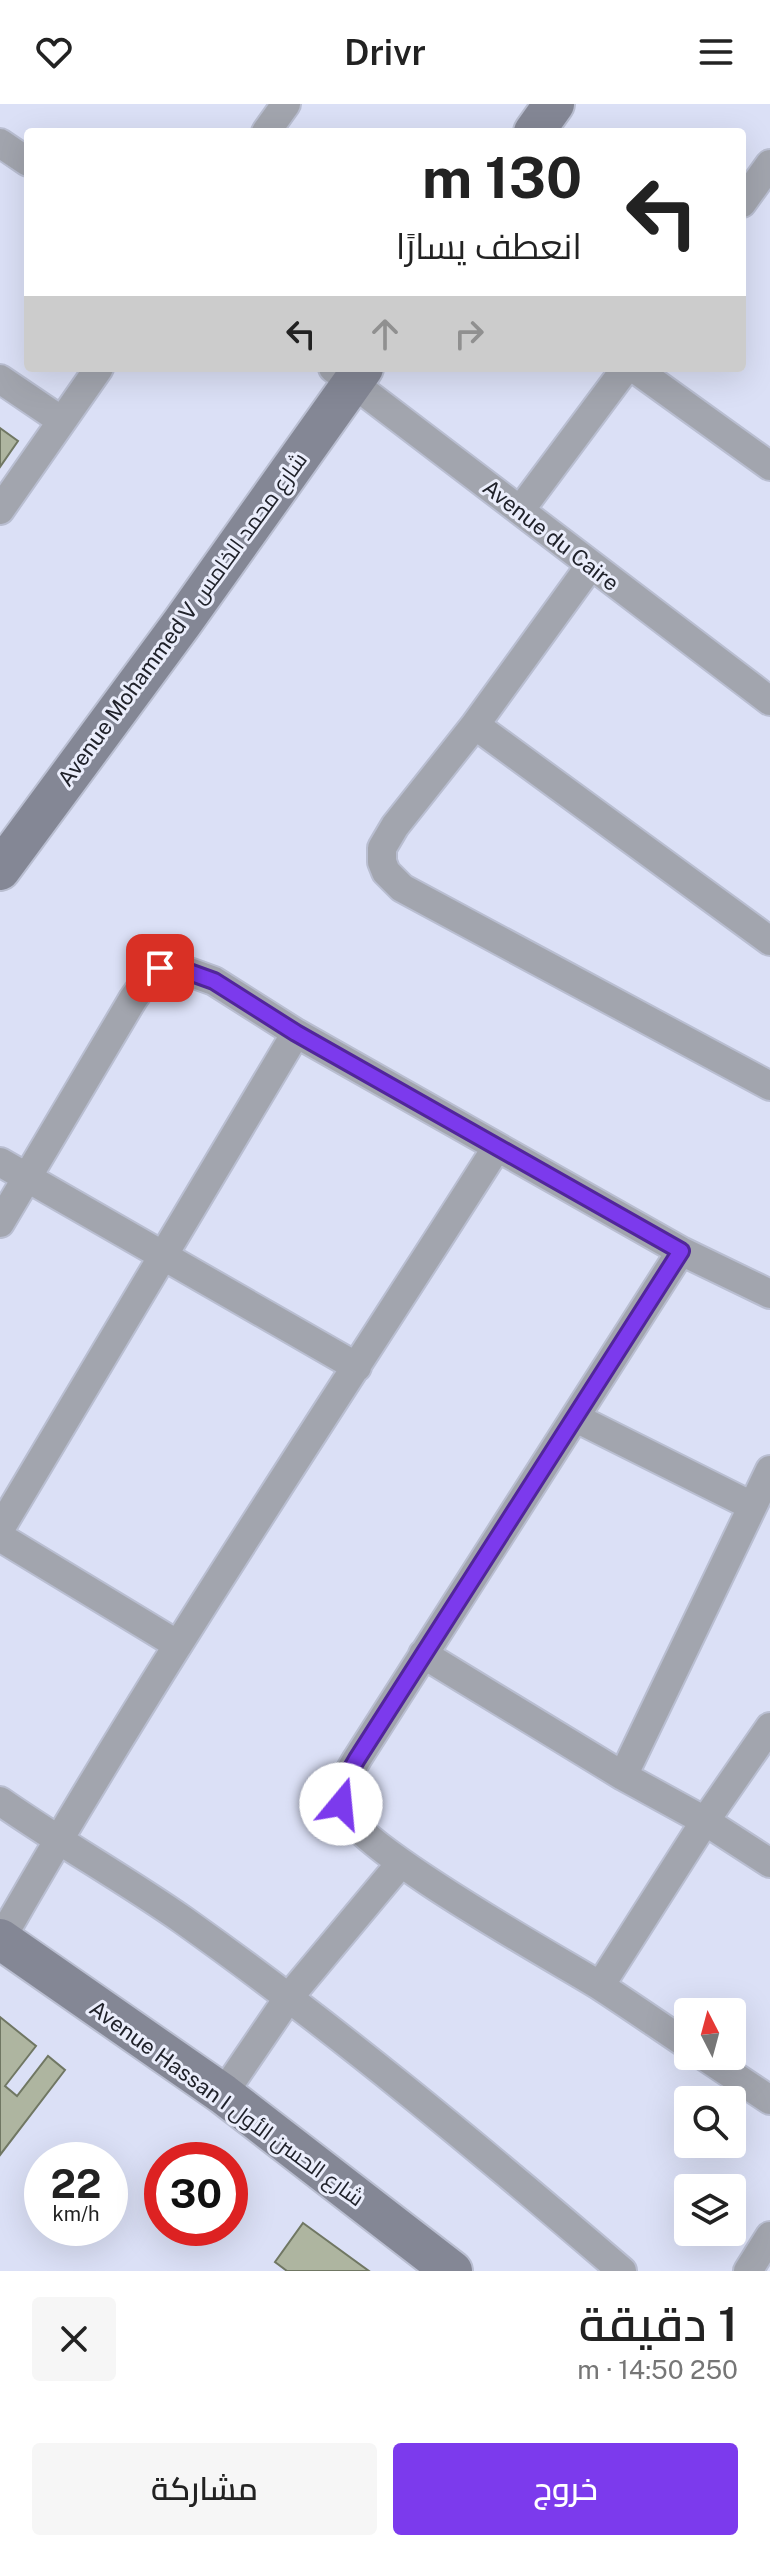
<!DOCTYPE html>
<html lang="ar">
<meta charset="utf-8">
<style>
:root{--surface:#fff;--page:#f6f6f6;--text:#222;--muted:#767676;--accent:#7c3aed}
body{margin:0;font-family:"Public Sans",Cairo,sans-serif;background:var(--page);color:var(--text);direction:rtl;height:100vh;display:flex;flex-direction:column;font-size:30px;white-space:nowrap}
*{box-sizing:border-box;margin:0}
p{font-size:26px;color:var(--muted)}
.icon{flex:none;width:44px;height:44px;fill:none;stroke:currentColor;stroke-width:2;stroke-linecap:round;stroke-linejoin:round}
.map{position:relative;height:2167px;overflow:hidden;direction:ltr}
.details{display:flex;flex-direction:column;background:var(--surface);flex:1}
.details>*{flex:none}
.guide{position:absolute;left:24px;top:24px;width:722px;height:244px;border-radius:8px;box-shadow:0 8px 32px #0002;direction:rtl;background:#fff;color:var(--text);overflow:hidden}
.needle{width:52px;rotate:354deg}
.fabs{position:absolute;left:674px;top:1894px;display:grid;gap:16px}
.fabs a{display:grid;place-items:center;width:72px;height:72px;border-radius:8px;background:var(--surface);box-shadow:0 8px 32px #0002;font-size:40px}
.speed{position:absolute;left:24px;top:2038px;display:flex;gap:16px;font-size:40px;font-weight:700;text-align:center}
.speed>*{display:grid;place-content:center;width:104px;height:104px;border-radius:50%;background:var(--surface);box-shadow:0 8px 32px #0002;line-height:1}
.speed small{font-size:20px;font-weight:400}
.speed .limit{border:12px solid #d22;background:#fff;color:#111}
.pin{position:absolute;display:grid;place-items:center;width:68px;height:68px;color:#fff;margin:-34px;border-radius:16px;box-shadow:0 4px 12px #0006}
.me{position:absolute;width:88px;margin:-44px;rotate:17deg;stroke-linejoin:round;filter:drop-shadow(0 0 6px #0008)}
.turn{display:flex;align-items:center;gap:28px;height:168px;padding:0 32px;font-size:36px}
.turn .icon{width:104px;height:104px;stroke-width:2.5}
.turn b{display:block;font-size:56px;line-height:68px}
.lanes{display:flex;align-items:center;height:76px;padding:0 32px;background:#0003;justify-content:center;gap:40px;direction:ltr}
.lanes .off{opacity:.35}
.round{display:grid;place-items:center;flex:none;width:84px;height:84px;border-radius:8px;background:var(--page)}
.headline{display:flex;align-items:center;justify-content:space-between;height:136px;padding:0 32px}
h1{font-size:48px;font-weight:600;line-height:60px}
.cta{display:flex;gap:16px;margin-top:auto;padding:16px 32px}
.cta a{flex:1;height:92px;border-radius:8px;background:var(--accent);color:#fff;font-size:32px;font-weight:600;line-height:92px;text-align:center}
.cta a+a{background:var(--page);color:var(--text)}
header{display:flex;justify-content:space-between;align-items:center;height:104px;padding:0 32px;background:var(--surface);font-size:36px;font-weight:600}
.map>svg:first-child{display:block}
.building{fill:#aeb5a0;stroke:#707763;stroke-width:2}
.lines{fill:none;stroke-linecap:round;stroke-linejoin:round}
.minor-casing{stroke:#b9bed1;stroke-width:32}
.secondary-casing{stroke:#b9bed1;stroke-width:44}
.minor{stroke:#a2a5ae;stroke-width:28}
.secondary{stroke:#848795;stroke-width:40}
.route-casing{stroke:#51269a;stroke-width:20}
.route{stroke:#7c3aed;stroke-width:14}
.labels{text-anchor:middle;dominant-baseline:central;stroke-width:6;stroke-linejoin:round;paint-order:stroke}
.street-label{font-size:22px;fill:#20222a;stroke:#eaedfb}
</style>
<header><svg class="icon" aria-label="menu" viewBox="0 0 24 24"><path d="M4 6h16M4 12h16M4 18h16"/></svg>Drivr<svg class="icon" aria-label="heart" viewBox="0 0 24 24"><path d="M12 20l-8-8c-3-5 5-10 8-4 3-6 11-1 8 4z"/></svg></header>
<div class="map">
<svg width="770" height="2167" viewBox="0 0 770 2167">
<rect width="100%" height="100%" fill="#dbe0f6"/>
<path class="building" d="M0 324 18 337 0 363Z
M0 1913 36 1942 5 1982 17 1992 48 1952 65 1966 0 2051Z
M303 2119 369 2167H287L275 2158Z"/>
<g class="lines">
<defs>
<path id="minor" d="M266 28 286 0
M0 39 28 58
M742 99 770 60
M333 264 770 597
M634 264 770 362
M0 275 62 317
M521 405 626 264
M0 406 99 264
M590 462 475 621 395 722 382 744V758L386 768 402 784 770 982
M475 621 770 837
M0 1058 357 1263
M0 1119 133 895 148 874 160 864H178L214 877 296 929 681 1147 770 1190
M681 1147 357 1655C349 1669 338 1683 341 1700 350 1741 553 1853 597 1880 628 1900 658 1921 688 1941
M576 1314 752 1402
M0 1425 296 929
M0 1433 178 1541
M423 1550 623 1672 705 1717 770 1759
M623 1672 770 1366
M0 1697C60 1739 123 1774 183 1816 335 1924 480 2045 622 2167
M1 1835C155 1565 330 1306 497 1043
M600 1882 705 1717 770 1623
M704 1952 770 1996
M223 1990 289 1893 400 1760
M748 2167 770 2132"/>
<path id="secondary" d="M534 28 554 0
M0 766 182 519 363 264
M0 1835 223 1990 452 2167"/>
</defs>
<use href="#minor" class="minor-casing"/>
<use href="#secondary" class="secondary-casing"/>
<use href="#minor" class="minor"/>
<use href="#secondary" class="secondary"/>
</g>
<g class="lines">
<defs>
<path id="route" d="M160 864H178L214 877 296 929 681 1147 357 1655 342 1681 341 1700"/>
</defs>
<use href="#route" class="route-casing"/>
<use href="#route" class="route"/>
</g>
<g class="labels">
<g class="street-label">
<text transform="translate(551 431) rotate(38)">Avenue du Caire</text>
<text transform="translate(182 515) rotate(-54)">Avenue Mohammed V شارع محمد الخامس</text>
<text transform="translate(227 1999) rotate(36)">Avenue Hassan I شارع الحسن الأول</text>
</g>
</g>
</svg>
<div class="fabs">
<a><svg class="needle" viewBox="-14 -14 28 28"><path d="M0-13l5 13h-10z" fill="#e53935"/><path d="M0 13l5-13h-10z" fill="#767676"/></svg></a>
<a><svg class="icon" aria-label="search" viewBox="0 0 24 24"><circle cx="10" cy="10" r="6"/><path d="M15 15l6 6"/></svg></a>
<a><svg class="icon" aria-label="layers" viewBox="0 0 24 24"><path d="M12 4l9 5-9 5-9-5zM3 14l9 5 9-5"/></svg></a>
</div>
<div class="speed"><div>22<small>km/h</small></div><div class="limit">30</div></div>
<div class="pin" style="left:160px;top:864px;background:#d93025"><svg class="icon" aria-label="arrive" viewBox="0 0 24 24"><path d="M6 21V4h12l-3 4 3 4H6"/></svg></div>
<svg class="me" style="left:341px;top:1700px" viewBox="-20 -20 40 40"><circle r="19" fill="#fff"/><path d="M0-13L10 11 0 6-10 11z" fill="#7c3aed"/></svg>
<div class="guide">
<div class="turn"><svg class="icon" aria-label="left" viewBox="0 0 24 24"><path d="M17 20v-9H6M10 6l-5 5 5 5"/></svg><div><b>130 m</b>انعطف يسارًا</div></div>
<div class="lanes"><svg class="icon" aria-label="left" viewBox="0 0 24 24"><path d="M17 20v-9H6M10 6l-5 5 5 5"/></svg><svg class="icon off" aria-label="ahead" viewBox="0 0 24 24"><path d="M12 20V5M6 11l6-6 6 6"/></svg><svg class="icon off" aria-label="right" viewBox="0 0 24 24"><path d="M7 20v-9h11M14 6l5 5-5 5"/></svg></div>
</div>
</div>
<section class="details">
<div class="headline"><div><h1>1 دقيقة</h1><p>250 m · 14:50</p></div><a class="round"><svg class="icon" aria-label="close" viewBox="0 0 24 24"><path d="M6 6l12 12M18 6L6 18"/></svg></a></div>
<div class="cta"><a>خروج</a><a>مشاركة</a></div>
</section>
